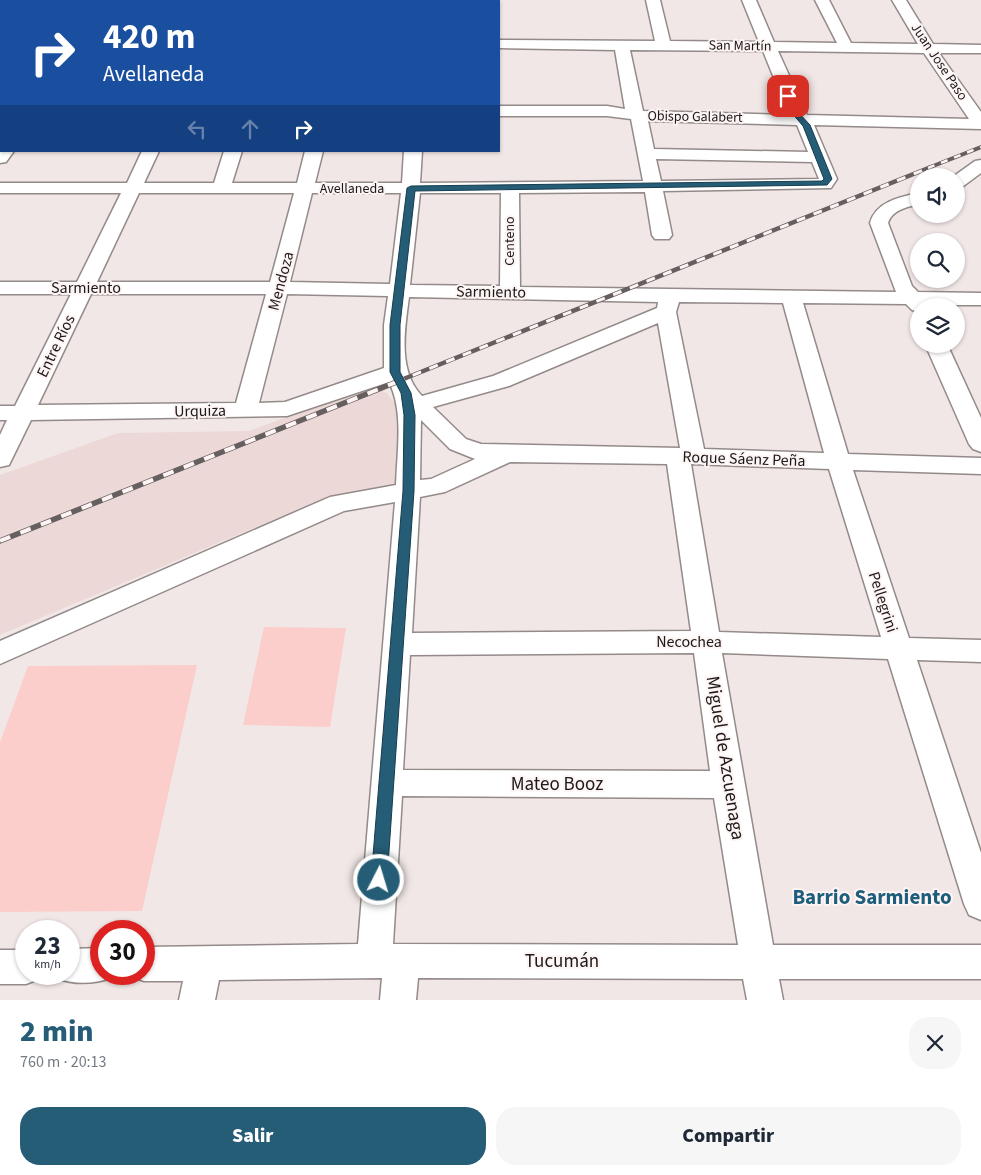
<!DOCTYPE html>
<html lang="es">
<meta charset="utf-8">
<style>
:root{--surface:#fff;--page:#f6f6f7;--text:#1f2937;--muted:#747a83;--accent:#255d77}
body{margin:0;font-family:"Source Sans 3",sans-serif;background:var(--page);color:var(--text);height:100vh;display:flex;flex-direction:column;font-size:19px;white-space:nowrap}
*{box-sizing:border-box;margin:0}
p{font-size:16px;color:var(--muted)}
.icon{flex:none;width:28px;height:28px;fill:none;stroke:currentColor;stroke-width:2;stroke-linecap:round;stroke-linejoin:round}
.map{position:relative;height:1000px;overflow:hidden}
.side{display:flex;flex-direction:column;background:var(--surface);flex:1}
.side>*{flex:none}
.guide{position:absolute;left:0px;top:0px;width:500px;height:152px;box-shadow:0 1px 4px #0004;background:#1a4fa0;color:#fff;overflow:hidden}
.tools{position:absolute;left:910px;top:168px;display:grid;gap:10px}
.tools a{display:grid;place-items:center;width:55px;height:55px;border-radius:50%;background:var(--surface);box-shadow:0 1px 4px #0004;font-size:25px}
.speed{position:absolute;left:15px;top:920px;display:flex;gap:10px;font-size:25px;font-weight:700;text-align:center}
.speed>*{display:grid;place-content:center;width:65px;height:65px;border-radius:50%;background:var(--surface);box-shadow:0 1px 4px #0004;line-height:1}
.speed small{font-size:12px;font-weight:400}
.speed .limit{border:8px solid #d22;background:#fff;color:#111}
.pin{position:absolute;display:grid;place-items:center;width:42px;height:42px;color:#fff;margin:-21px;border-radius:10px;box-shadow:0 2px 8px #0006}
.me{position:absolute;width:55px;margin:-28px;rotate:5deg;stroke-linejoin:round;filter:drop-shadow(0 0 4px #0008)}
.turn{display:flex;align-items:center;gap:18px;height:105px;padding:0 20px;font-size:22px}
.turn .icon{width:65px;height:65px;stroke-width:2.5}
.turn b{display:block;font-size:35px;line-height:42px}
.lanes{display:flex;align-items:center;height:48px;padding:0 20px;background:#0003;justify-content:center;gap:25px;direction:ltr}
.lanes .off{opacity:.35}
.round{display:grid;place-items:center;flex:none;width:52px;height:52px;border-radius:20px;background:var(--page)}
.headline{display:flex;align-items:center;justify-content:space-between;height:85px;padding:0 20px}
h1{font-size:30px;font-weight:800;line-height:38px;color:var(--accent)}
.primary-button{display:flex;gap:10px;margin-top:auto;padding:10px 20px}
.primary-button a{flex:1;height:58px;border-radius:20px;background:var(--accent);color:#fff;font-size:20px;font-weight:800;line-height:58px;text-align:center}
.primary-button a+a{background:var(--page);color:var(--text)}
.map>svg:first-child{display:block}
.built{fill:#ecd9d7}
.green{fill:#fbcecb}
.lines{fill:none;stroke-linecap:round;stroke-linejoin:round}
.minor-casing{stroke:#938a89;stroke-width:3}
.minor{fill:#fff;fill-rule:evenodd}
.rail-far2-casing{stroke:#655f5f;stroke-width:4}
.rail-far1-casing{stroke:#655f5f;stroke-width:4.5}
.rail-casing{stroke:#655f5f;stroke-width:5.5}
.rail-far2{stroke:#fef4f4;stroke-width:2.5;stroke-dasharray:7;stroke-linecap:butt}
.rail-far1{stroke:#fef4f4;stroke-width:3;stroke-dasharray:9;stroke-linecap:butt}
.rail{stroke:#fef4f4;stroke-width:4;stroke-dasharray:11;stroke-linecap:butt}
.route{fill:#255d77;stroke:#183c4d}
.labels{text-anchor:middle;dominant-baseline:central;stroke-width:4;stroke-linejoin:round;paint-order:stroke}
.far-street-label{font-size:14px;fill:#1c1919;stroke:#fef4f4}
.street-label{font-size:16px;fill:#1c1919;stroke:#fef4f4}
.near-street-label{font-size:19px;fill:#1c1919;stroke:#fef4f4}
.near-neighbourhood-label{font-size:21px;font-weight:bold;fill:#1d5e7c;stroke:#fef4f4}
</style>
<div class="map">
<svg width="981" height="1000" viewBox="0 0 981 1000">
<rect width="100%" height="100%" fill="#f1e7e6"/>
<path class="built" d="M365 388 380 389 387 393 398 407 400 416 395 486 308 505 0 635V475L118 433 249 431Z"/>
<path class="green" d="M264 627 346 628 330 727 243 725Z
M197 665 142 911 0 912V742L28 666Z"/>
<g class="lines">
<defs>
<path id="minor" d="M359 0H373V1H359Z
M646 0H660L670 41 759 42 742 0H756L774 42 837 43 815 0H829L851 43 918 44 892 0H906L933 44 981 45V53H939L981 112V129L814 125 837 179 831 188 663 191 672 235 669 239H655L652 235 645 192 519 193 520 287 896 292 870 223C876 202 899 197 919 193V204C907 207 892 210 888 223L912 286 918 292 981 293V305H928L929 306H919V312L912 310 906 304 803 303 848 454 981 458V474L853 470 909 638 981 640V662L917 660 981 853V920L969 915 964 904 888 659 722 653 773 945H981V979H779L783 1000H747L743 979 418 978 416 1000H380L382 978 219 980 215 1000H179L183 981H144L131 976 130 974H144V947L358 944 395 502 344 511 0 664V641L330 497 396 485C397 452 404 411 389 382L287 416 31 420 9 465 0 467V435L7 420H0V406H15L71 294H0V282H77L121 193H0V183H127L142 151H159L144 183H214L224 151H242L232 183H297L305 151H323L315 183H402L404 151H422L420 183 643 181 631 119 607 116H499V106H607L625 109 615 50 499 48V40L655 41ZM630 50 763 51 789 115 643 111ZM778 51 924 53 969 119 807 115ZM648 121 797 125 808 152 654 149ZM656 159 812 162 819 179 661 181ZM139 193H294L270 282H97ZM312 193H401L390 284 290 282ZM420 193H501L500 286 410 285ZM91 294H266L236 403 38 405ZM287 294 388 296 384 325V368L285 402 259 403ZM409 297 658 302 657 308 493 376 422 396C397 371 405 328 409 297ZM679 302 783 303 824 453 704 449 676 312ZM658 323 680 448 481 444 466 439 433 407 509 386ZM421 420 450 449 475 459 431 479 420 480ZM510 462 667 464 691 631 412 633 420 497 445 492ZM691 464 829 469 881 637 719 632ZM694 653 710 771 403 770 410 655ZM402 796 714 798 738 945 393 944Z
M0 35H1V43H0Z
M0 102H1V112H0Z
M0 147 1 151H14L6 162 0 163Z
M981 160V173L962 187 956 188V176H954L975 161Z
M925 344H947L981 418V452L973 449 969 444Z
M101 948V974H115L114 977C95 984 75 985 56 978L55 974H69V949Z
M0 950H26V974H41L39 979 26 984H0Z"/>
</defs>
<use href="#minor" class="minor-casing"/>
<use href="#minor" class="minor"/>
<defs>
<path id="rail-far2" d="M928 168 981 147"/>
<path id="rail-far1" d="M396 382 931 167"/>
<path id="rail" d="M0 541 399 381"/>
</defs>
<use href="#rail-far2" class="rail-far2-casing"/>
<use href="#rail-far1" class="rail-far1-casing"/>
<use href="#rail" class="rail-casing"/>
<use href="#rail-far2" class="rail-far2"/>
<use href="#rail-far1" class="rail-far1"/>
<use href="#rail" class="rail"/>
</g>
<path class="route" d="M788 94 792 96 798 112 810 125 832 179 827 185 415 191 400 325V372L411 393 415 415 414 491 387 880 385 885 379 887 374 885 371 880 403 491 404 415 401 393 390 372V325L407 188 411 186 822 181 824 179 803 126 791 112 785 96Z"/>
<g class="labels">
<g class="far-street-label">
<text transform="translate(740 46) rotate(1)">San Martín</text>
<text transform="translate(939 62) rotate(56)">Juan Jose Paso</text>
<text transform="translate(695 117) rotate(1)">Obispo Galabert</text>
<text x="352" y="189">Avellaneda</text>
<text transform="translate(510 241) rotate(-90)">Centeno</text>
</g>
<g class="street-label">
<text transform="translate(281 281) rotate(-75)">Mendoza</text>
<text x="86" y="288">Sarmiento</text>
<text transform="translate(491 292) rotate(1)">Sarmiento</text>
<text transform="translate(56 346) rotate(-64)">Entre Ríos</text>
<text transform="translate(200 411) rotate(-1)">Urquiza</text>
<text transform="translate(744 459) rotate(2)">Roque Sáenz Peña</text>
<text transform="translate(883 602) rotate(72)">Pellegrini</text>
<text x="689" y="642">Necochea</text>
</g>
<g class="near-street-label">
<text transform="translate(725 758) rotate(81)">Miguel de Azcuenaga</text>
<text x="557" y="784">Mateo Booz</text>
<text x="562" y="961">Tucumán</text>
</g>
<g class="near-neighbourhood-label">
<text x="872" y="897">Barrio Sarmiento</text>
</g>
</g>
</svg>
<div class="tools">
<a><svg class="icon" aria-label="sound" viewBox="0 0 24 24"><path d="M4 9h4l5-4v14l-5-4H4zM17 9q2 3 0 6"/></svg></a>
<a><svg class="icon" aria-label="search" viewBox="0 0 24 24"><circle cx="10" cy="10" r="6"/><path d="M15 15l6 6"/></svg></a>
<a><svg class="icon" aria-label="layers" viewBox="0 0 24 24"><path d="M12 4l9 5-9 5-9-5zM3 14l9 5 9-5"/></svg></a>
</div>
<div class="speed"><div>23<small>km/h</small></div><div class="limit">30</div></div>
<div class="pin" style="left:788px;top:96px;background:#d93025"><svg class="icon" aria-label="arrive" viewBox="0 0 24 24"><path d="M6 21V4h12l-3 4 3 4H6"/></svg></div>
<svg class="me" style="left:379px;top:880px" viewBox="-20 -20 40 40"><circle r="17" fill="#255d77" stroke="#fff" stroke-width="3"/><path d="M0-11L8 9 0 5-8 9z" fill="#fff"/></svg>
<div class="guide">
<div class="turn"><svg class="icon" aria-label="right" viewBox="0 0 24 24"><path d="M7 20v-9h11M14 6l5 5-5 5"/></svg><div><b>420 m</b>Avellaneda</div></div>
<div class="lanes"><svg class="icon off" aria-label="left" viewBox="0 0 24 24"><path d="M17 20v-9H6M10 6l-5 5 5 5"/></svg><svg class="icon off" aria-label="ahead" viewBox="0 0 24 24"><path d="M12 20V5M6 11l6-6 6 6"/></svg><svg class="icon" aria-label="right" viewBox="0 0 24 24"><path d="M7 20v-9h11M14 6l5 5-5 5"/></svg></div>
</div>
</div>
<section class="side">
<div class="headline"><div><h1>2 min</h1><p>760 m · 20:13</p></div><a class="round"><svg class="icon" aria-label="close" viewBox="0 0 24 24"><path d="M6 6l12 12M18 6L6 18"/></svg></a></div>
<div class="primary-button"><a>Salir</a><a>Compartir</a></div>
</section>
